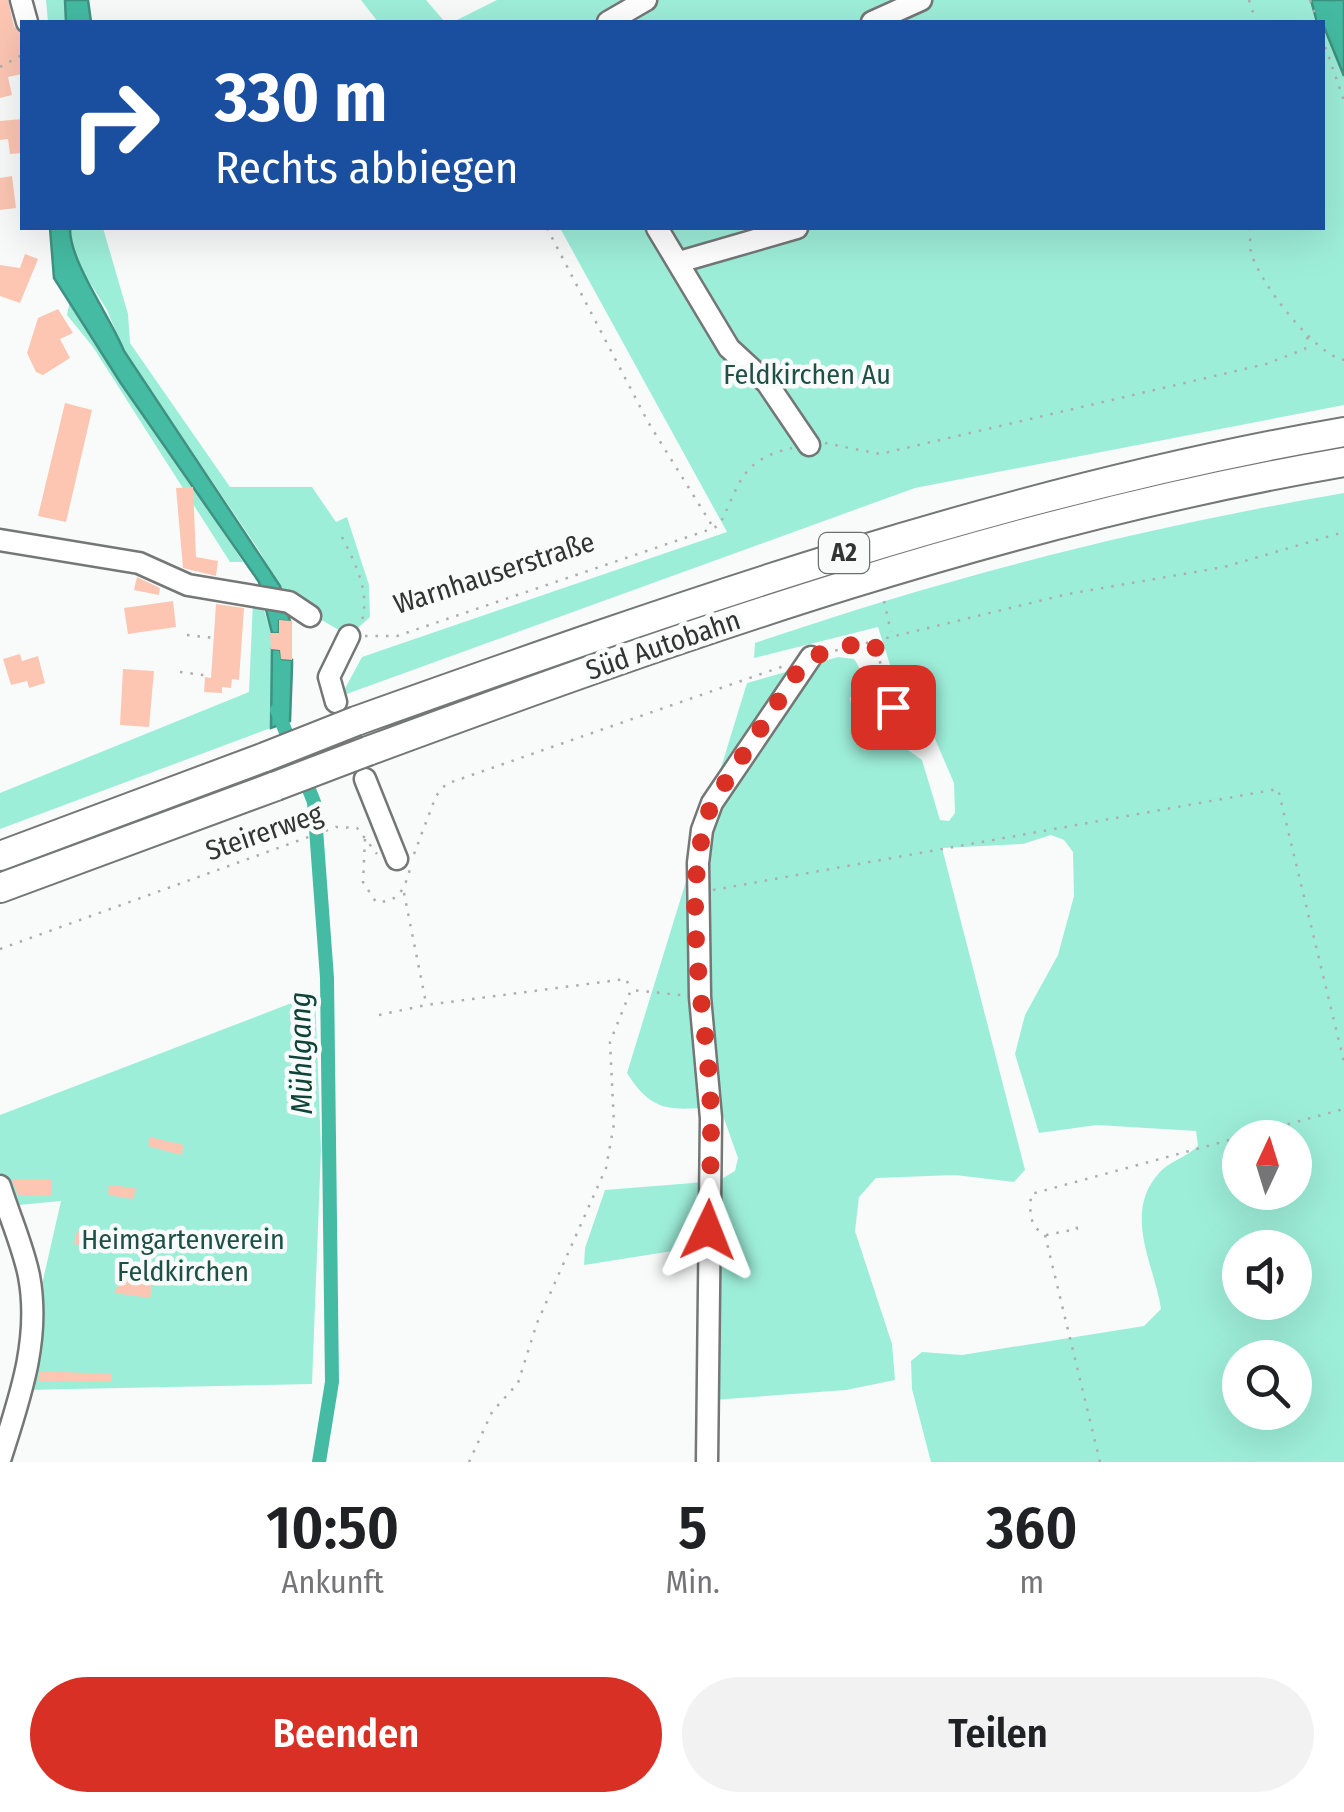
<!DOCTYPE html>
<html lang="de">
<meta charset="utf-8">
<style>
:root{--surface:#fff;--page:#f2f2f2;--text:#202124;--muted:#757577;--accent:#d93025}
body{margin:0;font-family:"Fira Sans Condensed",sans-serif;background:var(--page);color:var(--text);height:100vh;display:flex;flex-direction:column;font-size:38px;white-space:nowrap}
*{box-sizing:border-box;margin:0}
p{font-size:32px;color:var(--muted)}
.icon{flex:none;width:55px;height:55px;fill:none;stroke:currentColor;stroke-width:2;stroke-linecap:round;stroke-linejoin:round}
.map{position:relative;height:1462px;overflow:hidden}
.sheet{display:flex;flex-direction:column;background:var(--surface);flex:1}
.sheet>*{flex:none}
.guide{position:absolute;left:20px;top:20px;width:1305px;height:210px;border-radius:0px;box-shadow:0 10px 40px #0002;background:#1a4fa0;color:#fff;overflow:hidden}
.needle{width:65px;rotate:4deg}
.tools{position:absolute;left:1222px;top:1120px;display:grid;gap:20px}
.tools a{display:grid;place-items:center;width:90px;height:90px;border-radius:50%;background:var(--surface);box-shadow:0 10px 40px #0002;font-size:50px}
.pin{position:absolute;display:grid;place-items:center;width:85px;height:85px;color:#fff;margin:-42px;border-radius:20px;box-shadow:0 5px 15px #0006}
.me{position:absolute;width:110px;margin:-55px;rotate:2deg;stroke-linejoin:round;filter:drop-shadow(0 0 8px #0008)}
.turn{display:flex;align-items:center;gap:35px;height:210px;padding:0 30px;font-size:45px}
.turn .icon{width:130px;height:130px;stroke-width:2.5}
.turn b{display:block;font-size:70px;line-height:85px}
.eta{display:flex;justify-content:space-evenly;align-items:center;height:170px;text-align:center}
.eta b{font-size:60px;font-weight:600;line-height:70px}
.cta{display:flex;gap:20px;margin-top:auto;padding:20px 30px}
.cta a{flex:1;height:115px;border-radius:60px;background:var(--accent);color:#fff;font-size:40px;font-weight:600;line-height:115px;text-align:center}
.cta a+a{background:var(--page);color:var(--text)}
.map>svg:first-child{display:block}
.green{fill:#9deed9;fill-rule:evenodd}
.water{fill:#44bba2;stroke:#3f9281;stroke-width:2.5}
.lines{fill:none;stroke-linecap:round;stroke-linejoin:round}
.canal{stroke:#44bba2;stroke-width:14}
.building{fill:#fcc6b3}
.minor-casing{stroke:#747776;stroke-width:25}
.highway-casing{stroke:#747776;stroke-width:32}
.path{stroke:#acaeae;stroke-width:2.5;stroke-dasharray:2.5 8;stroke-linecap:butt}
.minor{stroke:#fff;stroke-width:20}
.highway{stroke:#fff;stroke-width:28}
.highway-bridge-casing{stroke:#747776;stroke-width:32;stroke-linecap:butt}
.highway-bridge{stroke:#fff;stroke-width:28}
.route{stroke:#d93025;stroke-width:18;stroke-dasharray:0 32.4}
.labels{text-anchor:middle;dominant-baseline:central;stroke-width:9;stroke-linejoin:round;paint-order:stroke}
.shield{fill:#f8fbfa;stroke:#6d6f6f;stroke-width:2.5}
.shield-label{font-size:25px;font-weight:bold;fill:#323333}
.park-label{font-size:28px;fill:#1e5045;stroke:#f8fbfa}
.street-label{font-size:28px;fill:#323333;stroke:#f8fbfa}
.water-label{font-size:30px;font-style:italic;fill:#0e4338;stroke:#f8fbfa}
</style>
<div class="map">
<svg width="1344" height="1462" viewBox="0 0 1344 1462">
<rect width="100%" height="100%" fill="#f8fbfa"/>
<path class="green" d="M46 0H65L66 22H48Z
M361 0H426L445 22H378Z
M497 0H1311L1318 22H453Z
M1323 30 1335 46 1344 76V405L915 488 341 696 362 657 727 532 560 228H1322Z
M70 228H103L128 314 130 343 230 487H312L336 522 347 517 369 585 370 617 349 636 284 598 260 552 124 351 107 310 69 249Z
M70 301 243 562H230L93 347 67 315Z
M1344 493V1462H931L912 1389 911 1361 922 1352 962 1355 1144 1326 1161 1309C1155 1266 1122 1214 1159 1173 1168 1162 1187 1157 1198 1146L1196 1131 1097 1125 1039 1133 1015 1054 1025 1015 1058 955 1074 896 1073 852 1064 840 1051 835 1023 844 942 848 1025 1170 1014 1182 955 1175 876 1178 859 1197 855 1231 892 1344 895 1380 846 1390 713 1400 711 1245 584 1265 585 1248 605 1190 718 1181 735 1171 738 1158 720 1107C673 1109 654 1116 627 1073L747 683 838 657 854 659C866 676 861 682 850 698L857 740 908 750 922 760 940 820 949 821 955 813 954 783 935 739 929 709 923 696 893 674 878 627 754 658 755 643C951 576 1140 528 1344 493ZM1240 1138H1295V1192H1240ZM1240 1248H1295V1302H1240ZM1240 1358H1295V1412H1240Z
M261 600 272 636 271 728 0 829V793L249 692 253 601Z
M315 994 321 1149 312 1384 25 1390 35 1289H41L61 1201 9 1206 0 1172V1115Z"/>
<path class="water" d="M65 0H88L91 22H66Z
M1311 0H1344V76L1322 22H1317Z
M50 228H70C69 261 109 314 124 351L280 586 290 621H279V633H272L259 582 120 382 54 278Z
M272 649 280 650 282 659 292 660V666L290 721 271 728Z"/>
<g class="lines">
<path class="canal" d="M277 710 314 802 327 978 332 1382 319 1462"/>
</g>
<path class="building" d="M0 0H8L14 26 22 35V74L8 77 12 95 0 98Z
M22 119V153L10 154 8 139 0 140V121Z
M12 176 16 208 0 210V178Z
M25 254 38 259 20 303 0 296V265L20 268Z
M58 309 73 333 60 339 70 358 43 375 36 372 27 353 38 318Z
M65 403 92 410 66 522 38 516Z
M193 487 196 557 218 561 216 576 183 568 176 488Z
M137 577 160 588 159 595 134 590Z
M173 601 176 627 128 634 124 608Z
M216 604 244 608 239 680 232 679 231 688 222 687V693L204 692 205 677 211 678Z
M279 620 292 621V660L281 659 280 650 271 649 270 633H279Z
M20 654 22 661 38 656 45 683 29 688 27 681 11 685 3 659Z
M123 669 154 671 149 727 120 725Z
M904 708 909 727 893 731 888 712Z
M150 1137 184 1145 181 1155 148 1146Z
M12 1180H51V1196L18 1195Z
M109 1185 136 1188 133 1199 108 1195Z
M77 1231 108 1238 106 1250 74 1244Z
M122 1279 152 1283 150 1298 114 1293Z
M40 1371 112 1374V1382L38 1381Z"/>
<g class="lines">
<defs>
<path id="minor" d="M21 0 27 22
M608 22 646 0
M872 22 921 0
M657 228 729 348 767 383 809 445
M679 262 797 228
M0 540 139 563 188 585 289 602 310 616
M336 702 329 677 349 636
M365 779 397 859
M0 1186C9 1215 23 1246 29 1276 41 1340 19 1400 0 1460
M707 1462 711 1118 700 997 698 863 702 830 712 803 811 657"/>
<path id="highway" d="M356 721C681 605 1004 491 1344 432
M368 751C687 633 1008 520 1344 462
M0 856 265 757
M0 888 276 786"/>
</defs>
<use href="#minor" class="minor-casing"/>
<use href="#highway" class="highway-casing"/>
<path class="path" d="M1249 0 1256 22
M1310 0 1318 22
M1322 37 1344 101
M0 67 22 55
M547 228 648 422 713 527
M1250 228C1251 235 1249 245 1251 252 1258 281 1315 355 1344 360
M825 443 880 454 1266 364 1305 349 1308 335
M342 537C356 565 371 593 361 624
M884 601 891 632
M187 635 214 638
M365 636H397L714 528 720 524C741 481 741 460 792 448
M874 641 893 707
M825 653 1068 594 1224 567 1344 532
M180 672 211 676
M365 839 363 882 376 902C399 902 404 890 410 869
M414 854 436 796 446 784 784 666
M713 890 1278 789 1344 1062
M404 893 426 1003
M0 949 336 827 357 828 377 854
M379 1015 426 1005 626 979 631 990
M1046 1235 1077 1229 1076 1222
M469 1462 492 1412 518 1383 537 1323 606 1168 614 1124 610 1042 631 990 681 995
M1100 1462 1045 1235C1028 1225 1030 1212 1031 1194L1344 1109"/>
<use href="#minor" class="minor"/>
<use href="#highway" class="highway"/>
<defs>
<path id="highway-bridge" d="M265 757 356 721
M276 786 368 751"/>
</defs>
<use href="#highway-bridge" class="highway-bridge-casing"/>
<use href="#highway-bridge" class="highway-bridge"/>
</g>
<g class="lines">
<path class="route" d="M708 1230C710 1179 713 1127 709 1076 702 989 680 887 712 803L800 668 810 657 873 639 893 707"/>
</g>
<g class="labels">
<rect class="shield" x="819" y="533" width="50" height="40" rx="8"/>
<g class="shield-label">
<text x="844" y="553">A2</text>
</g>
<g class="park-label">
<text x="807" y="374">Feldkirchen Au</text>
<text x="183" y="1239">Heimgartenverein<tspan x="183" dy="32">Feldkirchen</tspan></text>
</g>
<g class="street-label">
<text transform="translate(494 573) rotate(-18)">Warnhauserstraße</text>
<text transform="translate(663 645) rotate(-19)">Süd Autobahn</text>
<text transform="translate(264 832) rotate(-19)">Steirerweg</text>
</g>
<g class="water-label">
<text transform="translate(301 1053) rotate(-91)">Mühlgang</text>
</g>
</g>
</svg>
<div class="tools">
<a><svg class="needle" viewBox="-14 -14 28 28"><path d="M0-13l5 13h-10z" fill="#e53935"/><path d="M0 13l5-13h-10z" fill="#757577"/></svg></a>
<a><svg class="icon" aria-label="sound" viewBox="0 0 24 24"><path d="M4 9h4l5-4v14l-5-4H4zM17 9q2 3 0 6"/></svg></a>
<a><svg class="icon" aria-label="search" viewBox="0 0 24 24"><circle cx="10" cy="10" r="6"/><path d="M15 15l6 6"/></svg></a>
</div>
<div class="pin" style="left:893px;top:707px;background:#d93025"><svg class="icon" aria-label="arrive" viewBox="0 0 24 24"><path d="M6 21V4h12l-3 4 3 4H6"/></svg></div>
<svg class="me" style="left:708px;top:1230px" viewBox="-20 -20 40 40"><path d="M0-17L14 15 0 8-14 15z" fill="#d93025" stroke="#fff" stroke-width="4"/></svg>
<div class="guide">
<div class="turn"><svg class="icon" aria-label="right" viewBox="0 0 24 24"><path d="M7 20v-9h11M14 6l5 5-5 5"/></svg><div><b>330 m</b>Rechts abbiegen</div></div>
</div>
</div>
<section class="sheet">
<div class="eta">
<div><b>10:50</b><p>Ankunft</p></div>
<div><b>5</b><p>Min.</p></div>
<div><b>360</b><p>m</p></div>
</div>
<div class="cta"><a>Beenden</a><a>Teilen</a></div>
</section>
